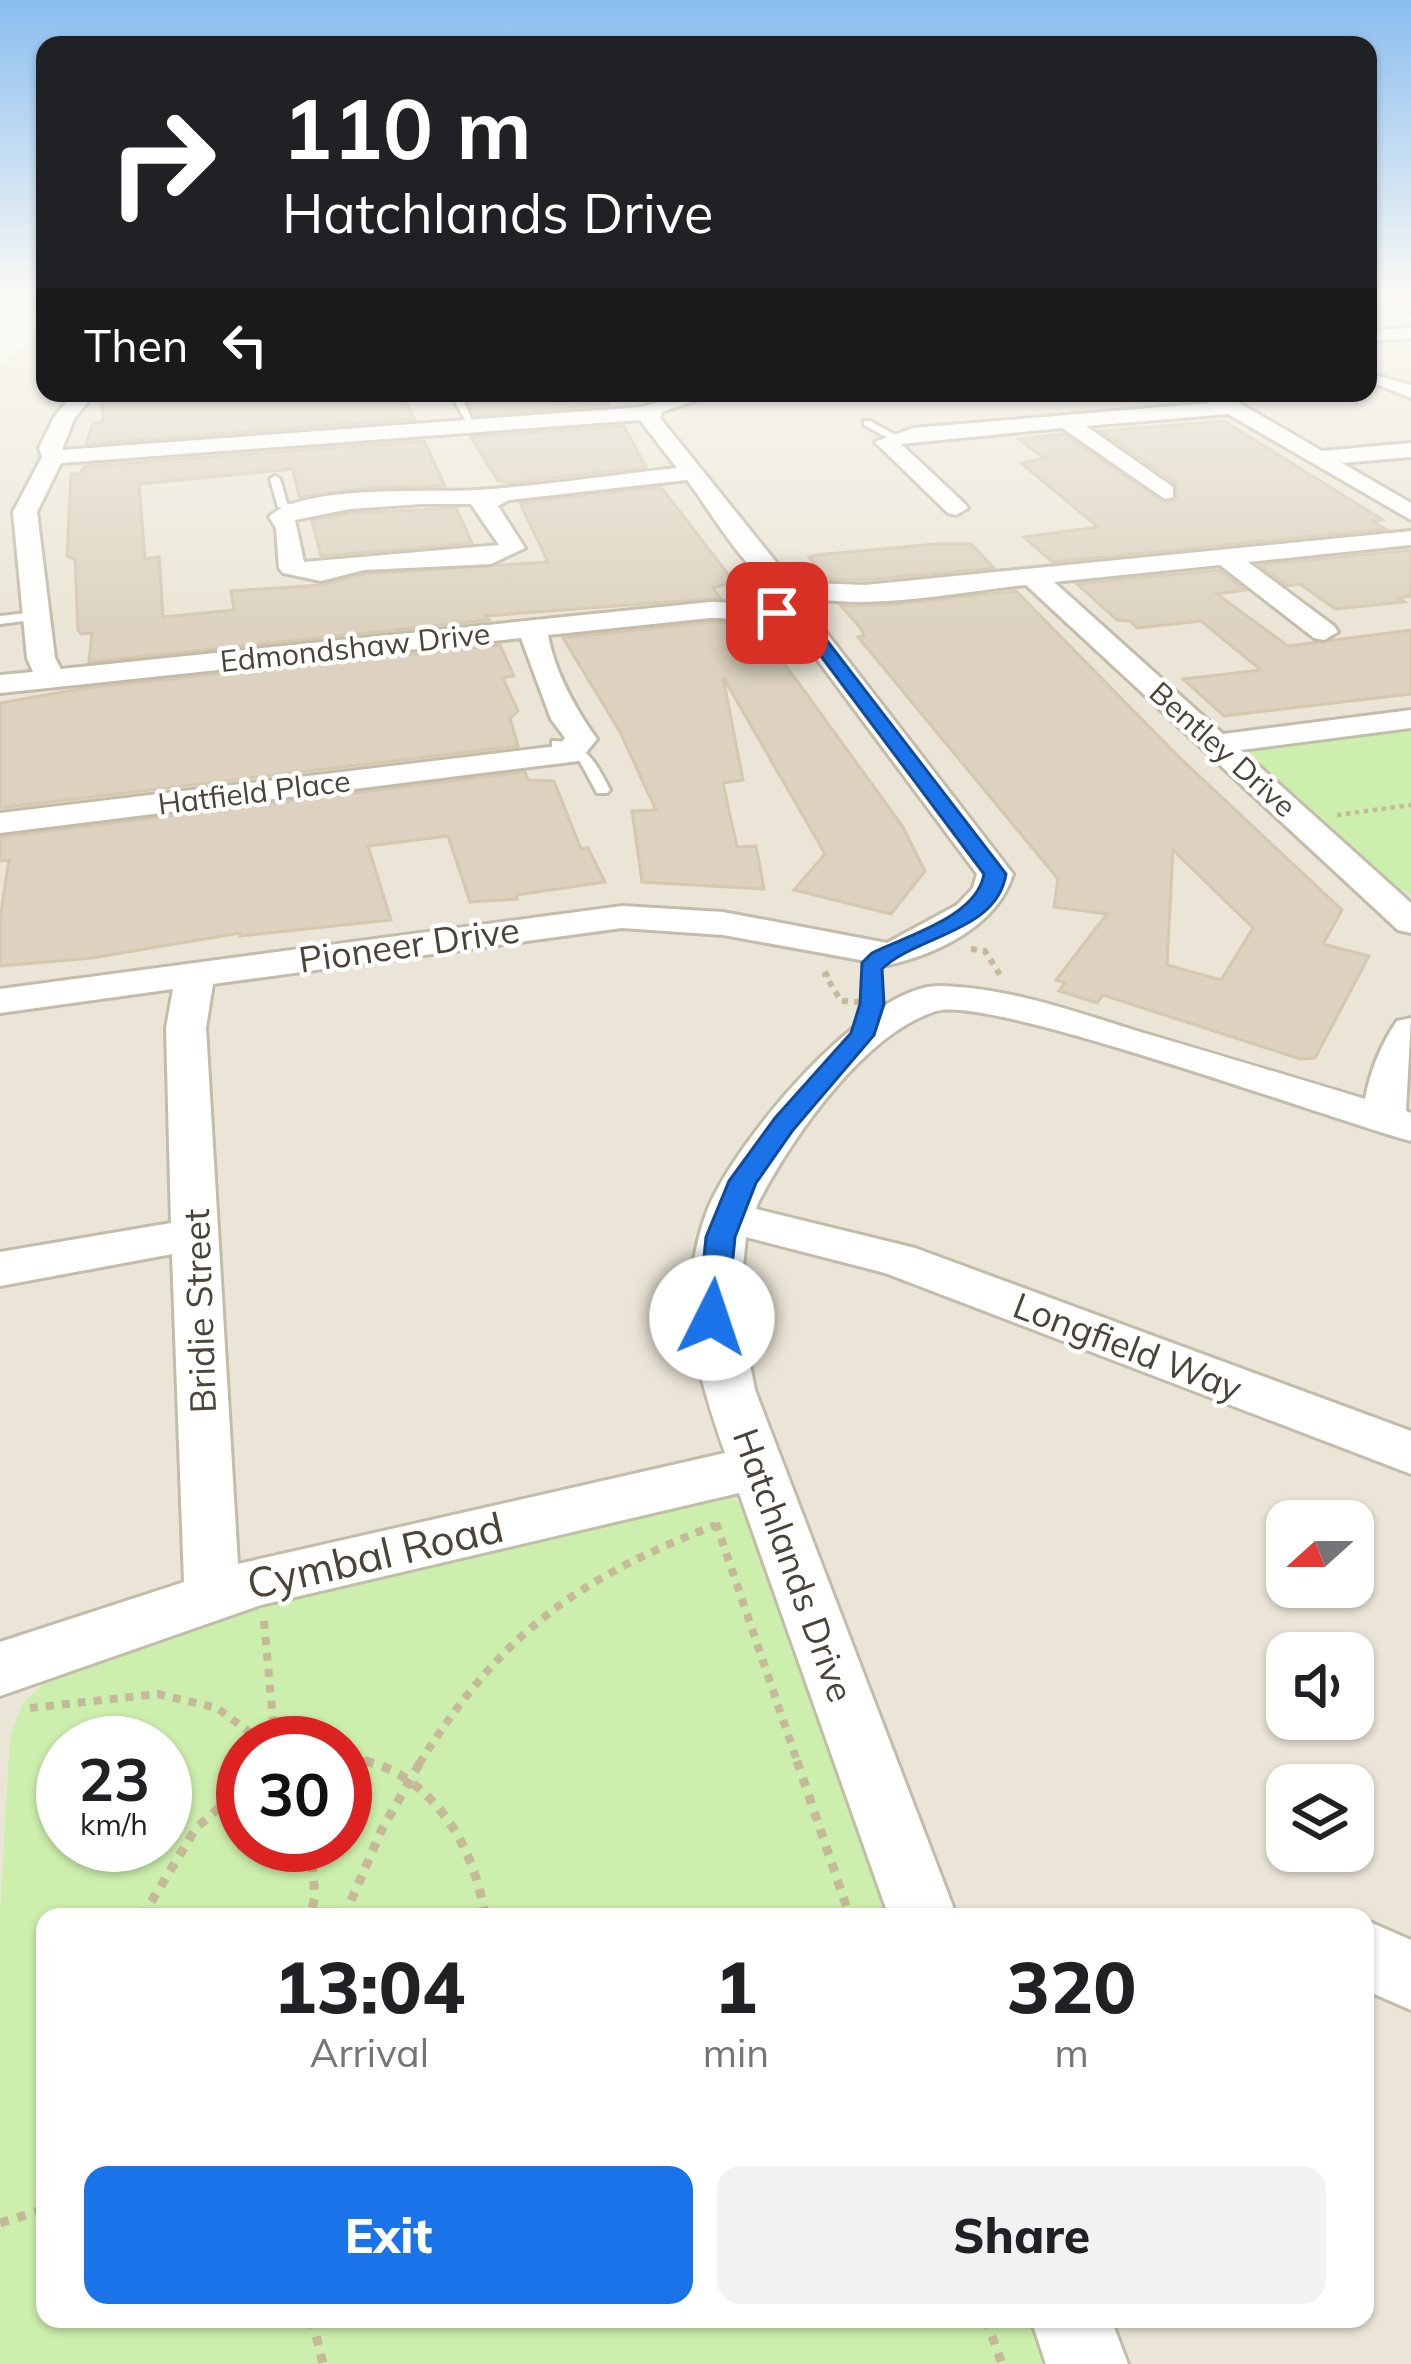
<!DOCTYPE html>
<style>
:root{--surface:#fff;--page:#f2f2f2;--text:#202124;--muted:#757577;--accent:#1a73e8}
body{margin:0;font-family:Mulish,sans-serif;background:var(--page);color:var(--text);height:100vh;display:flex;flex-direction:column;font-size:45px;white-space:nowrap}
*{box-sizing:border-box;margin:0}
p{font-size:39px;color:var(--muted)}
.icon{flex:none;width:66px;height:66px;fill:none;stroke:currentColor;stroke-width:2;stroke-linecap:round;stroke-linejoin:round}
.map{position:relative;flex:1;overflow:hidden}
.panel{position:absolute;left:36px;top:1908px;width:1338px;height:420px;display:flex;flex-direction:column;background:var(--surface);border-radius:24px;box-shadow:0 3px 9px #0004}
.panel>*{flex:none}
.top-card{position:absolute;left:36px;top:36px;width:1341px;height:366px;border-radius:24px;box-shadow:0 3px 9px #0004;background:#202124;color:#fff;overflow:hidden}
.needle{width:78px;rotate:249deg}
.fabs{position:absolute;left:1266px;top:1500px;display:grid;gap:24px}
.fabs a{display:grid;place-items:center;width:108px;height:108px;border-radius:24px;background:var(--surface);box-shadow:0 3px 9px #0004;font-size:60px}
.speed{position:absolute;left:36px;top:1716px;display:flex;gap:24px;font-size:60px;font-weight:700;text-align:center}
.speed>*{display:grid;place-content:center;width:156px;height:156px;border-radius:50%;background:var(--surface);box-shadow:0 3px 9px #0004;line-height:1}
.speed small{font-size:30px;font-weight:400}
.speed .limit{border:18px solid #d22;background:#fff;color:#111}
.pin{position:absolute;display:grid;place-items:center;width:102px;height:102px;color:#fff;margin:-51px;border-radius:24px;box-shadow:0 6px 18px #0006}
.me{position:absolute;width:132px;margin:-66px;rotate:4deg;stroke-linejoin:round;filter:drop-shadow(0 0 9px #0008)}
.turn{display:flex;align-items:center;gap:42px;height:252px;padding:0 48px;font-size:54px}
.turn .icon{width:156px;height:156px;stroke-width:2.5}
.turn b{display:block;font-size:84px;line-height:102px}
.then{display:flex;align-items:center;height:114px;padding:0 48px;background:#0003;gap:24px;font-size:45px}
.eta{display:flex;justify-content:space-evenly;align-items:center;height:204px;text-align:center}
.eta b{font-size:72px;font-weight:800;line-height:84px}
.cta{display:flex;gap:24px;margin-top:auto;padding:24px 48px}
.cta a{flex:1;height:138px;border-radius:24px;background:var(--accent);color:#fff;font-size:48px;font-weight:800;line-height:138px;text-align:center}
.cta a+a{background:var(--page);color:var(--text)}
.map>svg:first-child{display:block}
.residential{fill:#eae5d6;fill-rule:evenodd}
.green{fill:#cdefad;fill-rule:evenodd}
.building{fill:#dcd2bf;stroke:#d5c8ae;stroke-width:3;fill-rule:evenodd}
.lines{fill:none;stroke-linecap:round;stroke-linejoin:round}
.lane-casing{stroke:#c3bca9;stroke-width:6}
.street-casing{stroke:#c3bca9;stroke-width:6}
.secondary-casing{stroke:#dbcc93;stroke-width:6}
.path-far3{stroke:#c6b999;stroke-width:4.5;stroke-dasharray:4.5 4.5;stroke-linecap:butt}
.path-far2{stroke:#c6b999;stroke-width:6;stroke-dasharray:6 6;stroke-linecap:butt}
.path-far1{stroke:#c6b999;stroke-width:8;stroke-dasharray:8 8;stroke-linecap:butt}
.path{stroke:#c6b999;stroke-width:9;stroke-dasharray:9 9;stroke-linecap:butt}
.lane{fill:#fff;fill-rule:evenodd}
.street{fill:#fff;fill-rule:evenodd}
.secondary{fill:#fff5c9;fill-rule:evenodd}
.rail-casing{stroke:#989898;stroke-width:6}
.rail{stroke:#fff;stroke-width:4.5;stroke-dasharray:12;stroke-linecap:butt}
.route{fill:#1a73e8;stroke:#114b97;stroke-width:3}
.labels{text-anchor:middle;dominant-baseline:central;stroke-width:9;stroke-linejoin:round;paint-order:stroke}
.far-street-label{font-size:30px;fill:#4b4436;stroke:#fff}
.street-label{font-size:36px;fill:#4b4436;stroke:#fff}
.near-street-label{font-size:42px;fill:#4b4436;stroke:#fff}
</style>
<div class="map">
<svg width="1411" height="2364" viewBox="0 0 1411 2364">
<rect width="100%" height="100%" fill="#f6f3e8"/>
<path class="residential" d="M1368 298 1391 306 1376 308 1411 324V2364H0V367L45 325V393H1368ZM1287 1521H1353V1587H1287ZM1287 1653H1353V1719H1287ZM63 1743H165V1845H63ZM243 1743H345V1845H243ZM1287 1785H1353V1851H1287ZM45 1917H1365V2319H45Z"/>
<path class="green" d="M1411 725V894L1385 882 1248 753 1251 747Z
M707 1496 732 1497 752 1515 895 1917H45V2319H1037L1053 2364H0V1915L10 1737 22 1705 46 1681 79 1666 273 1600ZM63 1743H165V1845H63ZM243 1743H345V1845H243Z"/>
<path class="building" d="M243 393H401L414 419 86 444 93 423 103 422 102 400Z
M465 393H601L609 405 475 415Z
M1224 421 1383 520 1373 522 1386 529 1052 562 1024 537 1098 527 1021 463 1044 458 1019 439 1063 434 1166 503 1177 500 1176 483 1101 431Z
M624 426 646 467 510 483 498 481 471 437Z
M424 441 445 486 367 488 299 497 293 469 139 484 145 559 159 557 163 617 234 610 231 591 322 585 365 574 548 562 520 503 661 487 734 582 713 588 720 598 486 616 489 620 89 662 92 633 81 634 78 630 75 560 67 556 71 474H80L85 466Z
M456 508 472 543 321 556 312 521 351 513Z
M935 544H971L994 568 865 580 819 579 808 567 817 566 809 557 817 555Z
M1411 550V596L1399 598 1405 602 1335 609 1300 584 1287 586 1260 565Z
M1219 570 1245 590 1217 594 1288 646 1411 630V694L1224 716 1183 679 1261 670 1201 621 1137 628 1130 621 1117 620 1077 584Z
M1016 591 1180 758 1342 910 1323 944 1369 956 1315 1058 1300 1059 1103 995 1097 1003 1059 991 1065 983 1056 980 1107 914 1054 907 1058 879 858 637 864 636 862 630 841 606 889 605ZM1173 850 1253 928 1221 980 1167 965Z
M710 622 738 623 758 652 779 656 903 827 925 871 891 914 794 890 825 854 723 677 743 780 723 783 737 847 756 846 764 889 642 882 632 811 656 810 620 732 563 638Z
M500 645 514 676 503 678 518 711 510 718 518 746 0 808V703L85 688Z
M525 772 528 780 554 781 581 849 588 848 605 882 516 895 517 899 470 902 448 836 368 846 391 920 240 936V933L92 958 0 966V919L9 860 0 861V837Z"/>
<g class="lines">
<defs>
<path id="lane" d="M1368 298 1383 304 1379 306 1368 302Z
M450 393H460L475 427H469Z
M864 421H870L899 437 890 439 864 425Z
M275 476 280 479 287 503 304 512V516L278 507 270 479Z
M36 612 40 613V619L0 624V616Z
M552 741C586 741 596 763 610 790L607 793H597L579 760 552 747Z"/>
<path id="street" d="M1411 328V338L1368 341V331Z
M1374 375 1411 385V398L1374 383Z
M74 393H95L74 419 62 450 643 407 686 393H718L662 412 660 418 780 567 811 583 865 585 1411 531V545L1248 562 1334 626 1338 632 1324 640 1314 638 1220 565 1054 582 1223 734 1411 710V728L1241 750 1411 903V933L1398 930 1026 585C959 591 814 624 761 577 733 551 710 511 687 480L509 500 498 506 525 548 491 564 364 570 321 581 283 573 279 568 276 528 269 517C302 484 429 493 476 490 542 486 610 475 677 468L640 420 61 463 37 512 55 658 61 669 710 602 777 604 822 627 1013 874C997 926 937 954 888 965L723 935 622 928 213 984 206 1028 238 1564 725 1453C705 1395 686 1338 692 1275 694 1255 700 1230 706 1214 729 1148 866 983 941 986 1009 988 1073 1011 1137 1031 1213 1053 1289 1076 1365 1099 1370 1072 1381 1044 1397 1021L1411 1018 1406 1111 1411 1113V1141C1332 1120 989 994 936 1011 863 1034 792 1138 758 1203L756 1209 915 1248 1411 1431V1474L885 1273 746 1237 739 1307 755 1390 957 1917H889L739 1493 261 1605 0 1696V1642L184 1582 172 1254 0 1286V1252L171 1223 166 1028 173 989 0 1013V989L622 906 723 912 887 943 957 905 973 888 977 874 802 639 770 619 710 618 548 635C555 673 575 708 597 739L579 761 0 833V813L558 746 565 738 551 719 521 638 0 693V675L33 672 27 658 13 512 42 457 39 448 54 417ZM421 504H471L499 545 304 562 295 520 350 509Z
M1198 393H1222L1322 451 1411 443V457L1342 463 1411 503V520L1228 414 1086 426 1173 487V497L1165 499 1062 428 901 444 964 503 968 508 956 515 948 513 875 442 913 428 1210 403Z
M1365 1920 1411 1940V2010L1365 1990Z
M1031 2319H1111L1128 2364H1046Z"/>
<path id="secondary" d="M1383 298H1411V312Z"/>
</defs>
<use href="#lane" class="lane-casing"/>
<use href="#street" class="street-casing"/>
<use href="#secondary" class="secondary-casing"/>
<path class="path-far3" d="M1337 815 1411 805"/>
<path class="path-far2" d="M971 949 985 951 1000 975
M829 973 825 975 841 1001 860 1002"/>
<path class="path-far1" d="M716 1523 798 1764
M264 1621 275 1743
M30 1708 158 1694 217 1708 264 1743
M345 1758 376 1764
M419 1764C500 1635 575 1579 716 1525"/>
<path class="path" d="M365 1761C435 1777 476 1851 485 1917
M797 1761 850 1917
M310 1845 315 1896 310 1917
M142 1917 196 1828 243 1787
M344 1917 382 1829 421 1761
M0 2223 45 2209
M312 2319 323 2364
M986 2319 1002 2364"/>
<use href="#lane" class="lane"/>
<use href="#street" class="street"/>
<use href="#secondary" class="secondary"/>
<defs>
<path id="rail" d="M0 304 8 298"/>
</defs>
<use href="#rail" class="rail-casing"/>
<use href="#rail" class="rail"/>
</g>
<linearGradient id="sky" x2="0" y2="1"><stop stop-color="#8abeef"/><stop offset="0.47" stop-color="#fbfaf5"/><stop offset="1" stop-color="#fbfaf5" stop-opacity="0"/></linearGradient>
<rect width="1411" height="629" fill="url(#sky)"/>
<path class="route" d="M772 609H783L818 629 1006 874C997 932 917 935 882 969L884 1004 874 1035 793 1130 756 1183 735 1237 727 1318 723 1325H702L698 1318 706 1237 729 1181 775 1118 851 1033 860 1004 862 963 872 953C906 936 977 917 984 874L806 636 772 616Z"/>
<g class="labels">
<g class="far-street-label">
<text transform="translate(355 647) rotate(-6)">Edmondshaw Drive</text>
<text transform="translate(1223 749) rotate(42)">Bentley Drive</text>
<text transform="translate(254 792) rotate(-7)">Hatfield Place</text>
</g>
<g class="street-label">
<text transform="translate(409 944) rotate(-8)">Pioneer Drive</text>
<text transform="translate(199 1311) rotate(-92)">Bridie Street</text>
<text transform="translate(1128 1346) rotate(21)">Longfield Way</text>
<text transform="translate(794 1565) rotate(70)">Hatchlands Drive</text>
</g>
<g class="near-street-label">
<text transform="translate(375 1555) rotate(-13)">Cymbal Road</text>
</g>
</g>
</svg>
<div class="fabs">
<a><svg class="needle" viewBox="-14 -14 28 28"><path d="M0-13l5 13h-10z" fill="#e53935"/><path d="M0 13l5-13h-10z" fill="#757577"/></svg></a>
<a><svg class="icon" aria-label="sound" viewBox="0 0 24 24"><path d="M4 9h4l5-4v14l-5-4H4zM17 9q2 3 0 6"/></svg></a>
<a><svg class="icon" aria-label="layers" viewBox="0 0 24 24"><path d="M12 4l9 5-9 5-9-5zM3 14l9 5 9-5"/></svg></a>
</div>
<div class="speed"><div>23<small>km/h</small></div><div class="limit">30</div></div>
<div class="pin" style="left:777px;top:613px;background:#d93025"><svg class="icon" aria-label="arrive" viewBox="0 0 24 24"><path d="M6 21V4h12l-3 4 3 4H6"/></svg></div>
<svg class="me" style="left:712px;top:1318px" viewBox="-20 -20 40 40"><circle r="19" fill="#fff"/><path d="M0-13L10 11 0 6-10 11z" fill="#1a73e8"/></svg>
<div class="top-card">
<div class="turn"><svg class="icon" aria-label="right" viewBox="0 0 24 24"><path d="M7 20v-9h11M14 6l5 5-5 5"/></svg><div><b>110 m</b>Hatchlands Drive</div></div>
<div class="then">Then<svg class="icon" aria-label="left" viewBox="0 0 24 24"><path d="M17 20v-9H6M10 6l-5 5 5 5"/></svg></div>
</div>
<section class="panel">
<div class="eta">
<div><b>13:04</b><p>Arrival</p></div>
<div><b>1</b><p>min</p></div>
<div><b>320</b><p>m</p></div>
</div>
<div class="cta"><a>Exit</a><a>Share</a></div>
</section>
</div>
